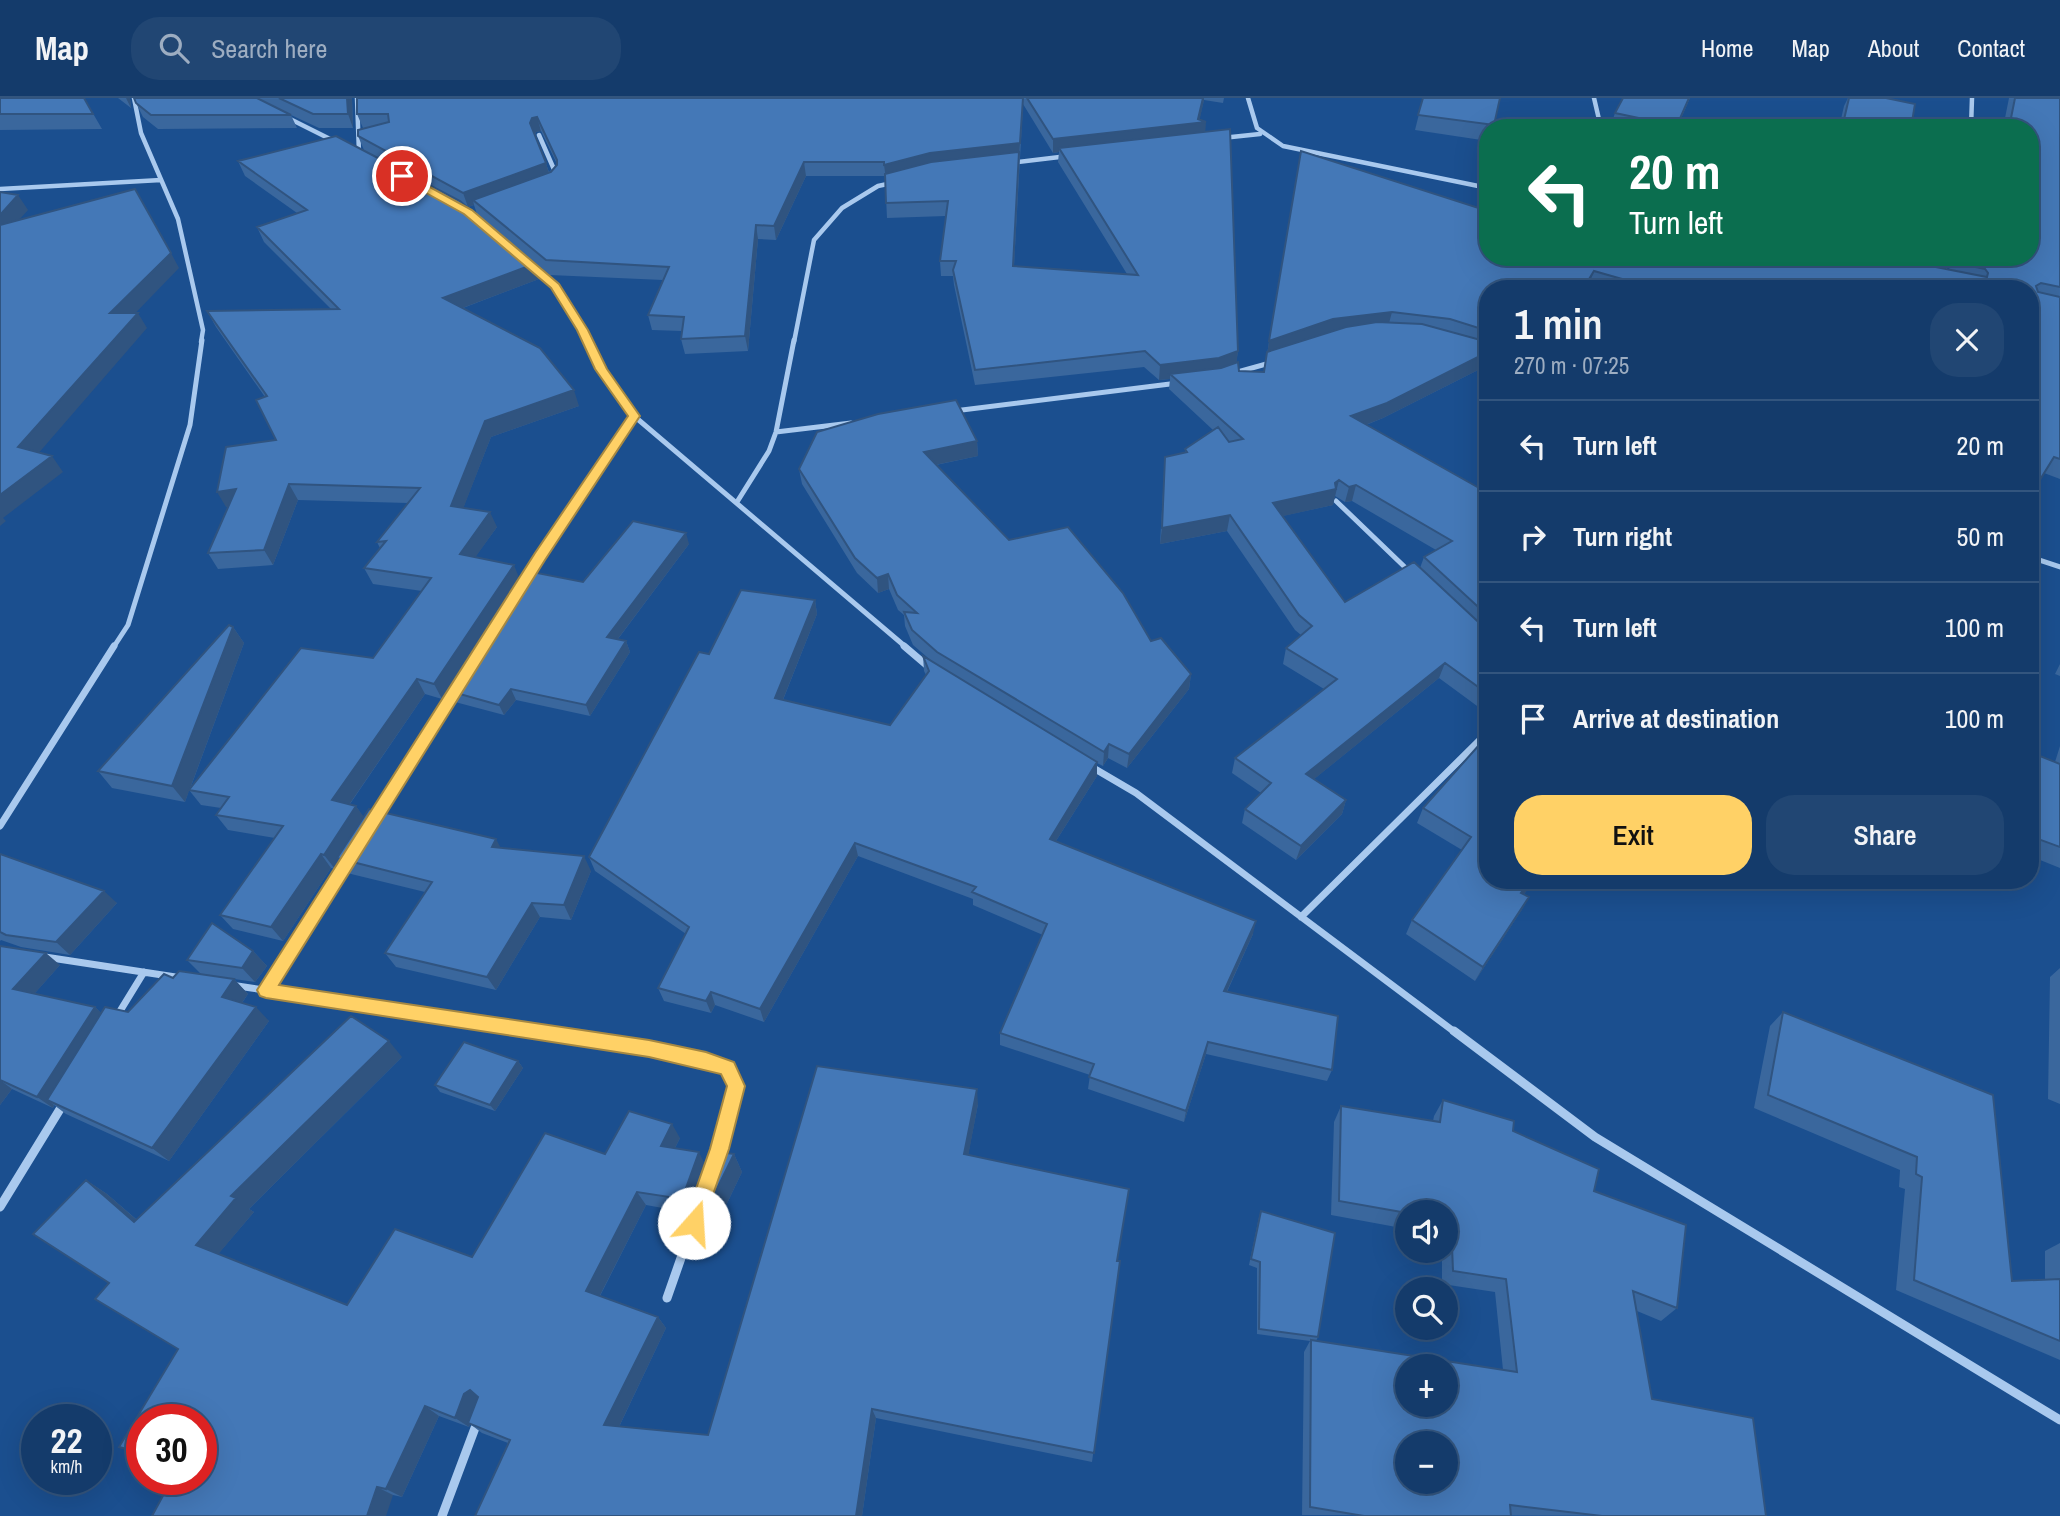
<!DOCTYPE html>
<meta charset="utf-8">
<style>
:root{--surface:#143b6b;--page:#214673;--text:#f1f3f6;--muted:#9dadc1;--line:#33557e;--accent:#ffd166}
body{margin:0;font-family:"Archivo Narrow",sans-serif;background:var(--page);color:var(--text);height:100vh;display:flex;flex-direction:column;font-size:26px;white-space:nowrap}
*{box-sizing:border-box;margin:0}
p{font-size:23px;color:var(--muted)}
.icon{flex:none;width:38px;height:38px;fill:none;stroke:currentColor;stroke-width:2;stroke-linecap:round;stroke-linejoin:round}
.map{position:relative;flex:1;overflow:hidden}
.drawer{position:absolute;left:1479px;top:182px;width:560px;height:609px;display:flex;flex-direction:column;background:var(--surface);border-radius:28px;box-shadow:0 7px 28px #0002,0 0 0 2px var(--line)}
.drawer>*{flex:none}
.banner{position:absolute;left:1479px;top:21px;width:560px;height:147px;border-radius:28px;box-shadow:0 7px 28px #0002,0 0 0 2px var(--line);background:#0b6e4f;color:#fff;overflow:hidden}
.fabs{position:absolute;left:1395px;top:1102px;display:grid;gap:14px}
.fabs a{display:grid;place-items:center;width:63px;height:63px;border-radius:50%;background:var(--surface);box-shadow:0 7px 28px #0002,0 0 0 2px var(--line);font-size:35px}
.speed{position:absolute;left:21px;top:1306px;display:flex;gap:14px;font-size:35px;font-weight:700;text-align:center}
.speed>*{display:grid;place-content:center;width:91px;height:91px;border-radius:50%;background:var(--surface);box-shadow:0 7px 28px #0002,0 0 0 2px var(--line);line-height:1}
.speed small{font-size:18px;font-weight:400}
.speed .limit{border:10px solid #d22;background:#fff;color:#111}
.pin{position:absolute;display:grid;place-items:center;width:60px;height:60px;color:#fff;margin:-30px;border:4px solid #fff;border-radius:50%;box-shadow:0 2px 7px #0007}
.me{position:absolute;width:77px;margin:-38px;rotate:19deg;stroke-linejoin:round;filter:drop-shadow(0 0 5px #0008)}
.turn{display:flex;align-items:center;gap:24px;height:147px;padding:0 35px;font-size:32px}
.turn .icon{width:91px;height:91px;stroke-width:2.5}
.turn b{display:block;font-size:49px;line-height:60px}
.round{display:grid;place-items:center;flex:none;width:74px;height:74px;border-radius:28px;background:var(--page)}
.overview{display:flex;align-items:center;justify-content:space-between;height:119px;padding:0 35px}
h1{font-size:42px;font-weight:600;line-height:52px}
.button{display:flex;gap:14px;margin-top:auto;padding:14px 35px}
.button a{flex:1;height:80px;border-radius:28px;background:var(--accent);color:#111;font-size:28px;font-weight:600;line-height:80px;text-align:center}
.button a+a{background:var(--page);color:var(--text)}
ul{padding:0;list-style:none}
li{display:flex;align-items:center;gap:21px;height:91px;padding:0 35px;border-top:2px solid var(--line)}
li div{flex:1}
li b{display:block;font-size:26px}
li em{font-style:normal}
header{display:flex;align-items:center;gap:42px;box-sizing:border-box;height:98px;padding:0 35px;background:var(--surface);border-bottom:2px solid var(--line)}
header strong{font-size:33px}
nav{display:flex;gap:38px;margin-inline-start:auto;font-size:24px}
.search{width:490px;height:63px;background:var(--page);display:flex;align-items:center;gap:18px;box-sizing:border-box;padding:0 24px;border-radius:28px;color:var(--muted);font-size:26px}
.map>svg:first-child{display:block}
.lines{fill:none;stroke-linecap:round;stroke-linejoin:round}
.minor-far3{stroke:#a9c9ee;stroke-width:4.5}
.minor-far2{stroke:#a9c9ee;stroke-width:5}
.minor-far1{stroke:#a9c9ee;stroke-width:7}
.minor{stroke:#a9c9ee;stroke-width:9}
.wall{fill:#3a679d;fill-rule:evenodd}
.shaded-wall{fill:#305480}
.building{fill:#4478b7;stroke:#305480;stroke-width:2;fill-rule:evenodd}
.route{fill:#ffd166;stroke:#a68842;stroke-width:2}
</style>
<header>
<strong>Map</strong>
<div class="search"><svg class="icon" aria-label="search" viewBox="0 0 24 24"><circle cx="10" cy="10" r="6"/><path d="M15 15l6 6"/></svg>Search here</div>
<nav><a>Home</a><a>Map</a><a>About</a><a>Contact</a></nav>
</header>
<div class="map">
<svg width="2060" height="1418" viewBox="0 0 2060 1418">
<rect width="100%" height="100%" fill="#1b4f8f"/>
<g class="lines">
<path class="minor-far3" d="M134 0 141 35 178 121 203 232 201 244
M357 0 359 55
M1248 0 1257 30 1283 48 1488 90
M1594 0 1601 30
M288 20 334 43
M1971 30 1972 0
M539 37 556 76
M1222 40 1260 36
M1010 65 1068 58
M0 91 161 82
M529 166 555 188 589 244
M1943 179 1947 159
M794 244 814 142 842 110 878 88 892 85"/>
<path class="minor-far2" d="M588 242 601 271 634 318 907 550
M1234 275 1273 264
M954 313 1178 285
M776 334 851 325
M1336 403 1411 475
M737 404 769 353 776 334 794 242
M2030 459 2060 469
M526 480 634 318
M113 550 128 527 190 327 202 242"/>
<path class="minor-far1" d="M904 548 931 571
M1090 668 1136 695 1456 935
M376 721 457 591
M0 728 114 548
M1301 819 1488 634
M45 859 182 880
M231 887 549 935
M266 892 349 764
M117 918 144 874"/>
<path class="minor" d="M537 933C600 943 667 947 727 970L736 987 716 1063
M1454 933 1595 1039 2060 1322
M0 1109 65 1003
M667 1200 702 1100
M442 1418 478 1322"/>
</g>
<path class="wall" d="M0 0H84L102 31 0 32Z
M118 0H130L131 10Z
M134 0H352L353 30H319L291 17 297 30 158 31 143 19 136 5Z
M357 0H1224L1223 5 1204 2 1199 22 1205 33 1238 253 1236 265 1239 273 1264 274 1301 53 1488 159H1948L1947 163 1943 171 1949 172 1951 159H2030V30H2003L2009 0H2060V381L2044 375 2030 191H1596L1589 189 1587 191H1488V267L1383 320 1366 327 1488 395V616L1439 580 1314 681 1346 702 1342 716 1296 762 1242 725 1245 711 1261 695 1232 675 1235 660 1324 591 1283 566 1286 550 1301 537 1295 532 1227 433 1160 446 1165 359 1185 354V351L1213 332 1169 291 1170 281 1159 282 1144 269 975 287 954 187 953 178H941L940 163 946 118 887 120 885 78H806L776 142 758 141 748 253 685 256 681 241 682 233 652 232 648 217 663 182 550 177 477 116 474 107 468 109 464 106 534 166 539 181 463 210 579 308 491 339 463 410 497 429 475 459 520 482 442 601 425 596 350 706 356 708 363 719 501 750 591 773 571 822 540 819 496 892 396 869 385 855 425 794 347 775 340 764 335 771 331 770 283 843 233 831 220 817 275 740 228 732 216 717 221 710 201 707 189 692 185 704 112 690 98 673 233 529 244 545 190 691 373 560 422 493 373 486 364 470 380 450 377 444 408 405 298 402 273 467 218 471 208 455 228 409H226L276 342 265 299 216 229 207 213 331 211 264 144 257 129 297 115 245 78 238 63 364 52 358 38 368 30H363L357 16ZM1023 6 1053 55 1059 54 1058 64 1127 176 1014 168ZM541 33 557 66 549 74 535 36 536 34ZM1335 398 1345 404 1352 403 1436 452 1424 459 1420 470 1345 504 1282 418 1333 407Z
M1423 0H1500L1493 30H1488V43L1415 32Z
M1623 0H1690L1679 25 1701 30H1610L1615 15Z
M1848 0H1886L1911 30H1839L1844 8Z
M977 343 978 358 936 367 1009 442 1151 543 1191 576 1189 591 1127 670 1108 660 1103 668 1097 665V678L1056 743 1253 836 1227 894 1332 972 1327 983 1206 956 1184 1024 1088 991 1090 977 1000 947V935L1043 837 973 807V801L858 758 764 924 715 907 711 915 664 903 658 890 686 836 595 773 589 759 709 556 815 502 817 516 783 602 890 627 926 577 924 573 923 558 934 565 913 547 905 528 904 517 898 512 889 491 878 495 857 475 802 386 799 371Z
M689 446 618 541 626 543 630 554 590 618 516 602 504 617 455 604 449 593 583 484Z
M2060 566V578L2055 576Z
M1488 637V782H1535L1524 796 1529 799 1521 813 1475 883 1406 836 1412 822 1462 752 1417 725 1423 710Z
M2060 648V770L2030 758V654L2055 664Z
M0 756 117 805 70 857 21 849 1 842 0 843Z
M0 848 60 867 34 896 95 909 101 915 128 914 173 880 201 876 187 862 253 853 267 868 255 884 234 881 248 896 242 905 269 923 169 1063 66 1016 54 1007 53 1010 12 991 0 1007Z
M2060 870V1006L2048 1001 2050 879Z
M1783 914 1993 997 2012 1183 2045 1181V1153L2060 1145V1262L1896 1192 1905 1091 1899 1089 1900 1072 1754 1010 1770 928Z
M402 959 249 1111 254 1114 218 1156 347 1207 472 1159 605 1056 680 1040 675 1050 706 1068 734 1056 742 1074 720 1120 704 1117 695 1101 690 1115 646 1107 600 1198 658 1219 666 1230 619 1329 708 1337 978 1006 968 1057 1117 1163H1120L1092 1364 876 1320 862 1418H475L508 1345 482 1335 470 1326 469 1329 439 1318 402 1399 393 1397 201 1381 142 1321V1359L119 1349 178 1251 109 1185 86 1082 107 1096 136 1121Z
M518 963 523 970 495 1013 440 994 435 987Z
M1443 1002 1513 1033 1594 1093 1677 1210 1661 1223 1637 1213 1652 1301 1766 1418 1302 1417 1304 1254 1310 1243 1257 1236V1170L1249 1167 1259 1119 1261 1113 1318 1239 1316 1243 1503 1272 1495 1194 1442 1186V1153H1446V1115H1407V1131L1331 1117 1334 1024 1341 1008 1433 1023 1434 1018Z"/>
<path class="shaded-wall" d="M126 0H130L131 10Z
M347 0H352L353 30 348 16Z
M1023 0 1019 59 1013 183V168L1019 59 886 81 884 67Z
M1203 0H1204V2L1199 25 1206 24 1205 38 1059 50V54L1053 55V41Z
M537 19 541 33 536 34 534 38 530 25 532 20Z
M804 64 806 78 776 142 774 128Z
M546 65 550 79 473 102 474 107 468 109 463 95Z
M18 97 28 112 0 143V117Z
M756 127 758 141 748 253 745 238Z
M171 155 179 170 120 231 110 215Z
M534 166 539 181 449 215 443 200Z
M1594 173 1587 191H1583Z
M1392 214 1388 229 1267 258 1269 243 1333 221Z
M138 215 147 230 30 365 18 349Z
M1238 253 1236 269 1170 276V281L1159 282 1160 267Z
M1488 254V267L1383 320 1347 334 1351 318Z
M574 292 579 308 491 339 458 424 451 408 485 323Z
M977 343 978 358 925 369 924 354Z
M52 358 63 374 3 420 6 423 0 428V397Z
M1339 382 1333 407 1270 421 1273 405 1335 385Z
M289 386 298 402 273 467 264 452Z
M1356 387 1352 403 1345 404 1349 389Z
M236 391 245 407 226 409 217 394Z
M490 414 497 429 467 471 460 456Z
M1230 417 1227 433 1160 446 1162 430Z
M686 435 689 446 611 550 607 539Z
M514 467 520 482 442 601 434 586Z
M888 476 889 491 878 495 877 480Z
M815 502 817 516 778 614 775 600Z
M233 529 244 545 185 704 172 688Z
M626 543 630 554 590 618 586 607Z
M1445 565 1439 580 1302 691 1306 676Z
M1191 576 1189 591 1127 670 1129 656Z
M417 581 425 596 342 717 332 702Z
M511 591 516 602 504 617 499 607Z
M1109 646 1108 660 1103 668 1104 654Z
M1097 664V678L1049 754 1050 741Z
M1346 702 1342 716 1296 762 1301 748Z
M356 708 366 722 337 760 340 764 335 771 324 757Z
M496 741 504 756 492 749Z
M855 745 858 758 764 924 760 911Z
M321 756 331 770 283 843 271 829Z
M584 758 591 773 571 822 564 807Z
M1531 782H1535L1514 809 1521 795Z
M104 793 117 805 70 857 56 844Z
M1529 799 1521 813 1475 883 1483 869Z
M532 805 540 819 496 892 487 879Z
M1256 823 1253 836 1221 906 1224 893Z
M253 853 267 868 255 884 242 870Z
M46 855 60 867 28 903 13 891Z
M234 881 248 896 236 913 222 899Z
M711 894 715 907 711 915 706 903Z
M95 909 108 921 47 1002 54 1007 53 1010 37 999Z
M256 909 269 923 169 1063 152 1050Z
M389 943 402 959 249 1111 254 1114 215 1160 196 1147 231 1098Z
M1208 944 1206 956 1184 1024 1186 1013Z
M518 963 523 970 495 1013 490 1007Z
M0 982 12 991 0 1007Z
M977 991 978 1006 966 1070 964 1056Z
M672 1026 680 1040 669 1062 661 1048Z
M699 1054 706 1069 690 1115 682 1101Z
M734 1056 742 1074 720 1120 711 1103Z
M86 1082 107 1096 154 1137 134 1124Z
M637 1094 646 1107 596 1205 586 1193Z
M658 1219 666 1230 615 1337 604 1327Z
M470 1292 484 1302 477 1306 469 1329 455 1320 464 1296Z
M425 1308 439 1318 402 1399 386 1391Z
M872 1311 876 1320 862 1418H856Z
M377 1389 393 1397 386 1418H367Z"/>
<path class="building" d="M0 0H84L93 16H0Z
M134 0H257L291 17H151L136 5Z
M279 0H347L348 16H313Z
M357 0H1023L1020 45 930 55 884 67V64H804L774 128 756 127 745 238 681 241 684 219 648 217 669 169 546 162 473 102 551 74 557 67V62L537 19 532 20 530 25 546 65 463 95 358 38V32L389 24 388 16H357Z
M1027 0H1203L1198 21 1206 24 1053 41Z
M1423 0H1500L1494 27 1418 17Z
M1623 0H1689L1678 25 1701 30H1671L1672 27 1615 15Z
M1849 0H1886L1915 6 1911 30H1842Z
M2015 0H2060V189L2041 185 2036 188 2038 194 2060 199V361L2054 359 2030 398V191H1657L1594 173 1583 191H1488V233L1450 221 1392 214 1333 221 1269 243 1301 53 1488 113V159H1885L1987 179 1988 175 1985 171 1957 165 1958 159H2030V30H2009Z
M1230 31 1238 253 1219 260 1160 267 1145 253 975 272 953 172 956 163H940L948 103 886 105 885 76 931 64 1019 54 1013 168 1138 177 1059 50Z
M336 38 460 103 534 166 443 200 540 250 574 292 485 323 451 408 490 414 460 456 514 467 434 586 417 581 332 702 356 708 324 757 321 756 271 829 220 817 283 728 216 717 229 699 189 692 301 550 373 560 431 480 364 470 386 443 377 444 420 390 289 386 264 452 208 455 236 391 217 394 226 349 276 342 256 302 267 298 207 213 339 211 257 129 307 112 238 63Z
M135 91 171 155 110 215H138L18 349 52 358 0 397V127Z
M0 94 18 97 0 117Z
M1929 159H1948L1947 163Z
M1377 224 1422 226 1488 244V254L1387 305 1351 318 1488 395V518L1424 459 1452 443 1356 387 1349 389 1339 382 1335 385 1336 391 1273 405 1345 504 1414 464 1488 533V596L1445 565 1306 676 1346 702 1301 748 1245 711 1271 685 1235 660 1337 581 1286 550 1312 528 1299 517 1230 417 1162 430 1165 359 1187 354 1185 351 1218 329 1229 344 1243 341 1170 276 1221 270 1238 264 1239 273 1264 274 1267 254 1346 229Z
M956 302 977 343 924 354 1009 442 1068 429 1123 495 1151 543 1161 540 1191 576 1129 656 1109 646 1104 654 937 554 912 532 904 514 917 515 897 497 888 476 877 480 855 460 799 371 817 334 878 316Z
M633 423 686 435 607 539 626 543 586 607 511 591 499 607 449 593 527 473 583 484Z
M741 492 815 502 775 600 890 627 929 573 923 558 1097 664 1050 741 1256 823 1224 893 1338 918 1332 972 1208 944 1186 1013 1089 979 1094 966 1000 935 1047 826 972 794 976 789 855 745 760 911 711 894 706 903 658 890 689 829 589 759 699 554 709 556Z
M229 527 233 529 172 688 98 673Z
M1488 637V782H1531L1521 795 1529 799 1483 869 1412 822 1471 739 1423 710Z
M2030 654 2060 666V749L2030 738Z
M369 711 496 741 492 749 584 758 564 807 532 805 487 879 385 855 432 784 337 760Z
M0 756 104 793 56 844 6 837 0 834Z
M212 825 253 853 242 870 187 862Z
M0 848 46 855 13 891 95 909 37 999 0 982Z
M179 873 234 881 222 899 256 909 152 1050 47 1002 105 909 128 914 164 876 173 880Z
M1783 914 1993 997 2012 1183 2060 1181V1243L1914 1182 1922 1079 1916 1076 1917 1059 1768 997Z
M351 918 389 943 231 1098 236 1100 196 1147 347 1207 395 1131 472 1159 545 1035 605 1056 629 1013 672 1026 661 1048 699 1054 682 1101 637 1094 586 1193 658 1219 604 1327 708 1337 817 968 977 991 964 1056 1129 1091 1117 1163H1120L1094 1355 872 1311 856 1418H475L510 1342 468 1325 478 1299 470 1292 464 1296 455 1320 425 1308 386 1391 377 1389 367 1418H152L172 1381H201V1321H142V1355L119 1349 178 1251 95 1201 109 1185 33 1136 86 1082 134 1124Z
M464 944 518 963 490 1007 435 987Z
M1443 1002 1514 1023 1513 1033 1599 1071 1594 1093 1686 1127 1677 1210 1633 1193 1652 1301 1753 1320 1766 1418H1602L1510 1407 1511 1418H1364L1310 1409 1311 1242 1517 1274 1506 1181 1453 1173 1451 1123 1446 1122V1115H1407L1339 1103 1341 1008 1440 1024ZM1407 1269H1446V1307H1407ZM1407 1346H1446V1384H1407Z
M712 1053 734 1056 711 1103 695 1100Z
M1261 1113 1335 1135 1318 1239 1259 1231 1260 1164 1251 1161Z"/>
<path class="route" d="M399 76H406L472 112 559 186 588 232 607 271 640 318 545 462 279 887 649 942 706 954 734 964 745 988 729 1051 703 1125 701 1132 694 1135 686 1132 684 1125 710 1051 727 988 721 976 649 959 266 900 260 898 257 892 535 455 628 318 595 271 577 232 551 190 464 116 399 80Z"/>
</svg>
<div class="fabs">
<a><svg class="icon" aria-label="sound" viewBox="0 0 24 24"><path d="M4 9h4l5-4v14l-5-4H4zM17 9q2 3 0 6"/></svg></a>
<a><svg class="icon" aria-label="search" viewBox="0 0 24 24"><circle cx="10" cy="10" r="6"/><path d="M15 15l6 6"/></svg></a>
<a>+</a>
<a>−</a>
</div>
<div class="speed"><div>22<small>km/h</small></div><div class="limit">30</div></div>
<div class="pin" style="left:402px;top:78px;background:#d93025"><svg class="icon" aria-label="arrive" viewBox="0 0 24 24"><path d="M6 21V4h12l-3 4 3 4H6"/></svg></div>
<svg class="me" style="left:694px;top:1125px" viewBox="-20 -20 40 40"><circle r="19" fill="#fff"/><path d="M0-13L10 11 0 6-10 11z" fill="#ffd166"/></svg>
<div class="banner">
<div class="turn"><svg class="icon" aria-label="left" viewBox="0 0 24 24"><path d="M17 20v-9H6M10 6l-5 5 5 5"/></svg><div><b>20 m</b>Turn left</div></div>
</div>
<section class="drawer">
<div class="overview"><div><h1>1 min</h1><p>270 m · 07:25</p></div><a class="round"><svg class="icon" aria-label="close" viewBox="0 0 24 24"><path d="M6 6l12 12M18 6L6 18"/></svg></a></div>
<ul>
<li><svg class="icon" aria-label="left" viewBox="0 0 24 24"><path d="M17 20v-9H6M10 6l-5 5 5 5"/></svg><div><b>Turn left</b></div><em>20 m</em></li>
<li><svg class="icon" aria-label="right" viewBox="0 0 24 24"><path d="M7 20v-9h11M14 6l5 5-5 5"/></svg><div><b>Turn right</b></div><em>50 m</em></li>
<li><svg class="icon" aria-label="left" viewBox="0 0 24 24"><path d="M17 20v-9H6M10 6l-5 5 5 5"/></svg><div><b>Turn left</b></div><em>100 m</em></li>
<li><svg class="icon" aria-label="arrive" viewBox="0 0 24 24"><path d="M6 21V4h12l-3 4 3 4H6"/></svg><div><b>Arrive at destination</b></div><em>100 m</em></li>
</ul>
<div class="button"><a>Exit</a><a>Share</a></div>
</section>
</div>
